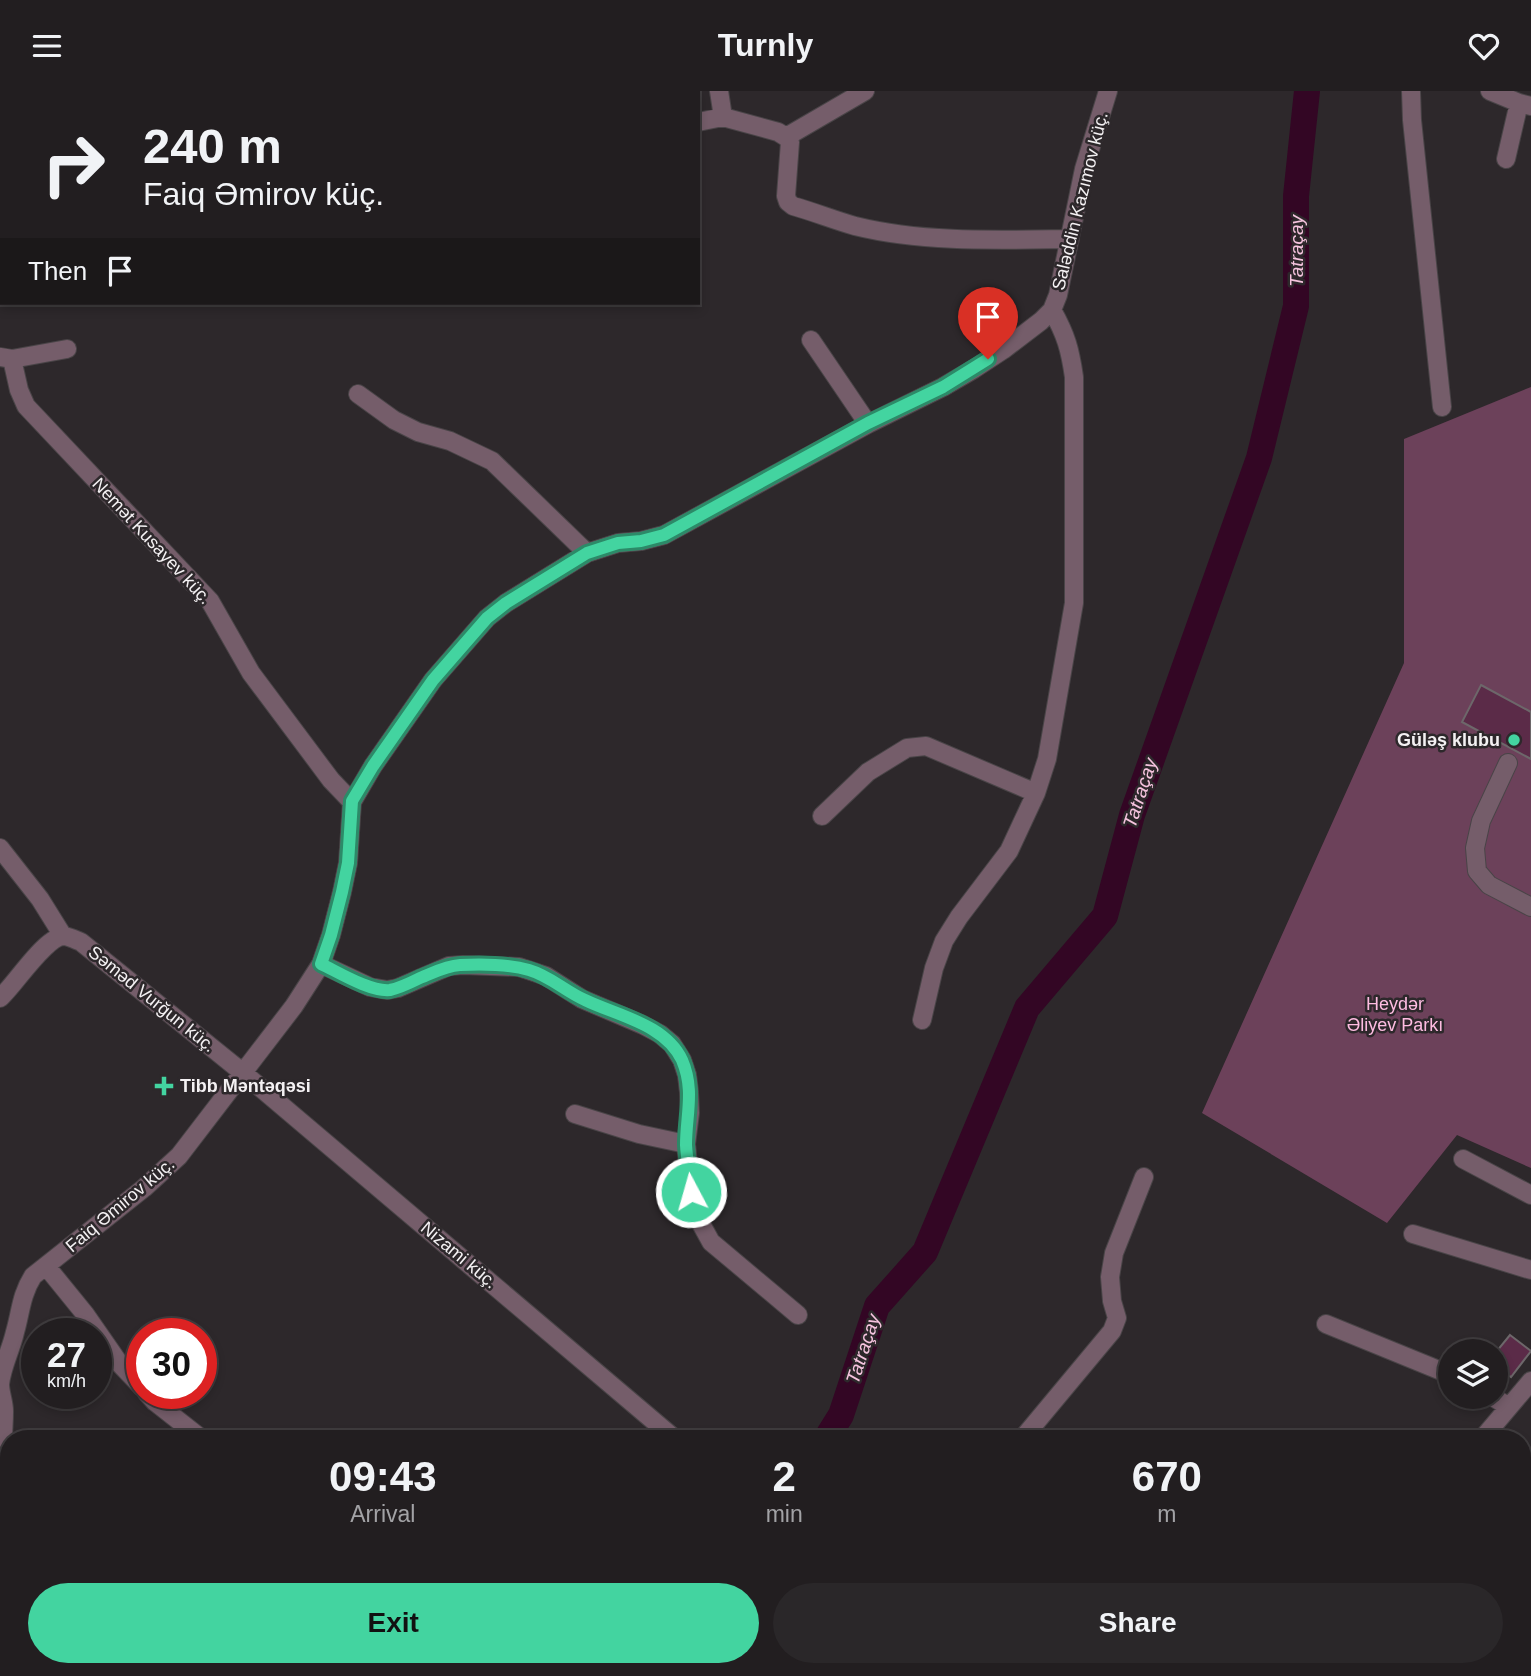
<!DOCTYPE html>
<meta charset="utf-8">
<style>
:root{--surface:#221e20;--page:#2a2729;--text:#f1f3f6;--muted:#a2a2a5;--line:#3f3c3e;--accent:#43d4a0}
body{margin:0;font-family:Arial,sans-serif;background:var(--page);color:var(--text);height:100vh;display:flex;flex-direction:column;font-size:26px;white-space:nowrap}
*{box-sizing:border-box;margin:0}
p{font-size:23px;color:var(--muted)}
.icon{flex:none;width:38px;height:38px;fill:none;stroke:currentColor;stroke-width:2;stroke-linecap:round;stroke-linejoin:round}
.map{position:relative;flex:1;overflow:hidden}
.panel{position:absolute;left:0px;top:1339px;width:1531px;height:247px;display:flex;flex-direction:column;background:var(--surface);border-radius:28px 28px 0 0;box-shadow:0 4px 10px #0003,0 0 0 2px var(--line)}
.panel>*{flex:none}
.hud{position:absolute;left:0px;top:0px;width:700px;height:214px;box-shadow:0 4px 10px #0003,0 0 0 2px var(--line);background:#221e20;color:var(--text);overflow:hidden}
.fabs{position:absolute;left:1438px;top:1248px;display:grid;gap:14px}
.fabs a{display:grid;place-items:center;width:70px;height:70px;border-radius:50%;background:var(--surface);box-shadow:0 4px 10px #0003,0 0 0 2px var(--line);font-size:35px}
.speed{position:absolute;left:21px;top:1227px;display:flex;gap:14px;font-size:35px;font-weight:700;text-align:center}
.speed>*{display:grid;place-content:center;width:91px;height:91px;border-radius:50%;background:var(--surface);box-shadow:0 4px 10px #0003,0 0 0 2px var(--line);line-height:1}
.speed small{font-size:18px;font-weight:400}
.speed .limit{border:10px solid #d22;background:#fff;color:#111}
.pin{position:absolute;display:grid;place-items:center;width:60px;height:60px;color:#fff;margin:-72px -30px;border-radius:50% 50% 50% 0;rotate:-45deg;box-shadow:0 0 7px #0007}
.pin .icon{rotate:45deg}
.me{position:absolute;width:77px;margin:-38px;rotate:354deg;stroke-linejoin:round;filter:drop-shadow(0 0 5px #0008)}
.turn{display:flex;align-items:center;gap:24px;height:147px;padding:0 28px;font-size:32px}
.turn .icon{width:91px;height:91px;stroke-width:2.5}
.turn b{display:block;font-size:49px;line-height:60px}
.then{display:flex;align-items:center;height:66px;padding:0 28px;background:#0003;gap:14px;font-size:26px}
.eta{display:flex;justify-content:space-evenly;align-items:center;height:119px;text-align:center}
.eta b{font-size:42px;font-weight:700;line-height:49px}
.cta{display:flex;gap:14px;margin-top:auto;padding:14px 28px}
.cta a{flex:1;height:80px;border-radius:42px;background:var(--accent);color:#111;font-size:28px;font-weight:700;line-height:80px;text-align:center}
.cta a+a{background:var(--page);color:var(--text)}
header{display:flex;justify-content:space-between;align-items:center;height:91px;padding:0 28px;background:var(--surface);font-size:32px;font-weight:700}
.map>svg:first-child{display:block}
.green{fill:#6c415a}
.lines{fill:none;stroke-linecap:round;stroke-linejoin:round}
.river{stroke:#330624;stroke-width:26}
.building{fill:#5b2b48;stroke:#6d676a;stroke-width:2}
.minor-casing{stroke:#494447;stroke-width:20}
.minor{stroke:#755d6a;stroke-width:18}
.route-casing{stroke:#2c8a68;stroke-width:18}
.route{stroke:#43d4a0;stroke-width:12}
.poi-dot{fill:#43d4a0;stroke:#2d282b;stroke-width:2.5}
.labels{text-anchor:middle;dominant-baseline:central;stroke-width:5;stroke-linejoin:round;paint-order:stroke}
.street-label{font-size:18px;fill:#f4f1f3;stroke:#2d282b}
.poi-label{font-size:18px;font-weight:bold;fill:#f4f1f3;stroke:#2d282b;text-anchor:end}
.park-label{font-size:18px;fill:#febce1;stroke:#2d282b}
.water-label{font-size:19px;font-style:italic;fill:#f6c4df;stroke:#2d282b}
</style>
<header><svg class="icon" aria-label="menu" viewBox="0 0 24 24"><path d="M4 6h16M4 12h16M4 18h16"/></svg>Turnly<svg class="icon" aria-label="heart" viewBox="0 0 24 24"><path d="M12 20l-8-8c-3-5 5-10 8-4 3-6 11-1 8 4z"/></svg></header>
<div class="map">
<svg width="1531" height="1585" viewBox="0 0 1531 1585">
<rect width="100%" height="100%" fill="#2d282b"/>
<path class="green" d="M1531 296V1077L1457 1044 1387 1132 1202 1022 1404 572V348Z
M956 1577H1258L1250 1585H946Z"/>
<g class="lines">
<path class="river" d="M826 1348 841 1324 877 1215 925 1161 1027 917 1105 825 1132 724 1259 367 1296 215V105L1307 0
M668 1585 674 1577"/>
</g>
<path class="building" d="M1481 594 1531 621V668L1462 631Z
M1510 1244 1531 1260 1511 1286 1496 1275V1261Z"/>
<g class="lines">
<defs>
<path id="minor" d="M719 0 723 26
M1411 0 1412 29 1442 316
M1490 0 1519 12 1531 15
M698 31 723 26 778 41 786 46 790 51 786 105 788 111 793 115C814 121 834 129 855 135 924 152 999 149 1070 148
M786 46 865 0
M1506 68 1519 12
M0 121H2
M811 249 868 333
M0 266 12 268 19 299 26 315 210 510 251 582 331 689 352 711
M12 268 67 258
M358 303 394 329 418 341 450 350 492 370 587 462
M1508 672 1481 730 1475 757 1477 780 1489 794 1531 816
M822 725 868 681 907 657 926 655 1036 702
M0 757 40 808 63 845
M321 873 370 896 387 899 398 897 449 875 463 874 519 876 546 885 582 908 643 934 660 943 672 953 682 969 687 984 689 1001 690 1022 686 1053 691 1101 700 1131 711 1151 798 1224
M0 907C15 894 46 844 65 845 70 846 76 849 81 851L242 981 675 1348
M922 929 934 877 944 850 959 826 1009 760 1036 702 1047 668 1074 512V286C1070 258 1066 244 1052 219
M575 1023 639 1043 686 1053
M1463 1068 1531 1104
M1413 1143 1531 1179
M46 1175 85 1223 119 1272 142 1296
M1326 1233 1451 1284
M147 1302 155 1311 202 1348
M1493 1306 1509 1316
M1022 1348 1112 1240 1117 1227 1112 1210 1110 1186 1114 1162 1144 1086
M1482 1348 1531 1290
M9 1372C0 1347 4 1345 4 1320 4 1311 0 1302 0 1293 2 1275 11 1259 15 1241 21 1220 21 1204 33 1185L144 1097 179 1065 294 915 321 873 331 844 342 801 348 772 352 711 373 675 433 589 487 527 506 512 587 462 618 452 641 450 664 444 868 333 943 296 974 278 1003 259 1041 230 1052 219 1058 204 1084 78 1108 0
M0 1509 9 1500
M1275 1585 1282 1577"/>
</defs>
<use href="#minor" class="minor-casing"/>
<use href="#minor" class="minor"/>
</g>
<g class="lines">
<defs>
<path id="route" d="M691 1101C690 1086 687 1069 686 1054 686 1024 695 999 682 969 665 933 618 925 585 909 565 900 550 885 529 879 508 873 481 873 460 874 445 875 433 882 420 887 410 892 400 897 390 899 370 901 338 881 321 873L331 844 342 801 348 772 352 710 373 675 433 589 487 527 506 512 587 462 618 452 641 450 664 444 868 332 943 296 988 268"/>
</defs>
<use href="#route" class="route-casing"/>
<use href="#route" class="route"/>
</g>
<g class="poi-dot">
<circle cx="1514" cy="649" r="7"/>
<path d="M160.5 984.5h7v7h7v7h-7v7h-7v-7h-7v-7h7z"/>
</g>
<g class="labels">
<g class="street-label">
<text transform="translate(1080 110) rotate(-76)">Saləddin Kazımov küç.</text>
<text transform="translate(152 450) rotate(47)">Nemət Kusayev küç.</text>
<text transform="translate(152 908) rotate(39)">Səməd Vurğun küç.</text>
<text transform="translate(120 1114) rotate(-40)">Faiq Əmirov küç.</text>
<text transform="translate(459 1164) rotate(40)">Nizami küç.</text>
</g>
<g class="poi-label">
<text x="1500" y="649">Güləş klubu</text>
<text x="180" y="995" text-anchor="start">Tibb Məntəqəsi</text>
</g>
<g class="park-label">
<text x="1395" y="913">Heydər<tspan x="1395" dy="21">Əliyev Parkı</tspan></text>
</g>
<g class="water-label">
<text transform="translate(1296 160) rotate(-90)">Tatraçay</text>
<text transform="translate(1140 702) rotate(-72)">Tatraçay</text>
<text transform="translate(863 1258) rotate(-72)">Tatraçay</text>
</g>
</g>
</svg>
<div class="fabs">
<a><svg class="icon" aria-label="layers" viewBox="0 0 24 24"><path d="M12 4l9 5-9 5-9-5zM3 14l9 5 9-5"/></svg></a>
</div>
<div class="speed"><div>27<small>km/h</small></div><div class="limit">30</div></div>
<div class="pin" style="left:988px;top:268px;background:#d93025"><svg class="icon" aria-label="arrive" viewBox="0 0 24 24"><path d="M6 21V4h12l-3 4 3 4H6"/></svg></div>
<svg class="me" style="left:691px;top:1101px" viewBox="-20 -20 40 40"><circle r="17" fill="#43d4a0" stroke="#fff" stroke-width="3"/><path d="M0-11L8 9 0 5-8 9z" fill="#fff"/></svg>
<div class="hud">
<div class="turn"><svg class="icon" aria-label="right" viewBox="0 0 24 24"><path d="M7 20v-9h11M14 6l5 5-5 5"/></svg><div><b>240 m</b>Faiq Əmirov küç.</div></div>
<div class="then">Then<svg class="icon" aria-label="arrive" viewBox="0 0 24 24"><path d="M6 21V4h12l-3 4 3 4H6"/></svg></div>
</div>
<section class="panel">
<div class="eta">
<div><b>09:43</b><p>Arrival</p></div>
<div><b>2</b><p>min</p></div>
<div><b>670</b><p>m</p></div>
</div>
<div class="cta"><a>Exit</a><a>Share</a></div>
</section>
</div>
